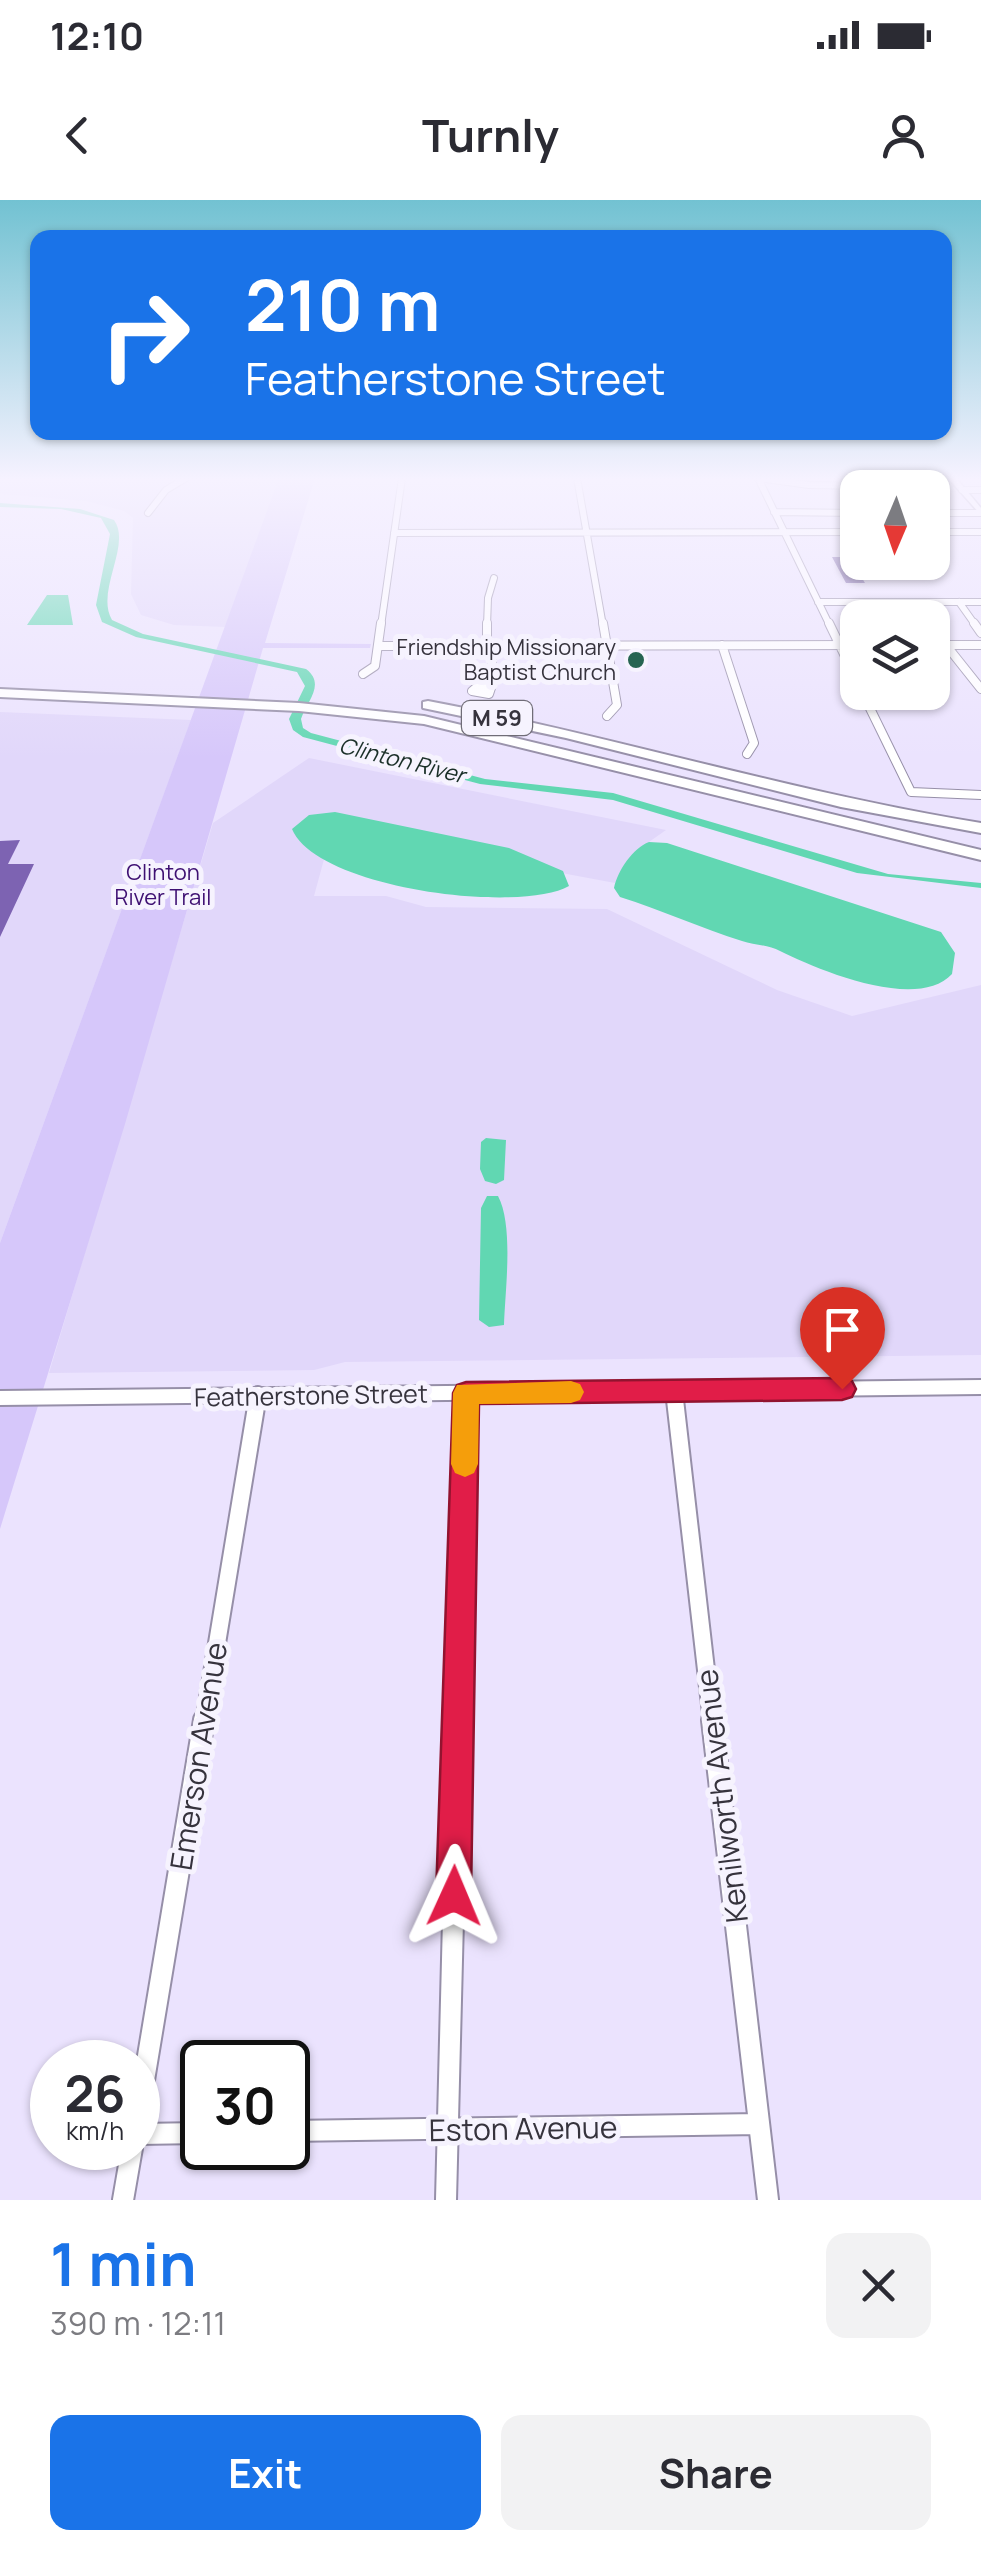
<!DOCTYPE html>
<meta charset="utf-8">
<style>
:root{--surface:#fff;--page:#f2f2f3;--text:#2b2b33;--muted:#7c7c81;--accent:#1a73e8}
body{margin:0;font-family:Manrope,sans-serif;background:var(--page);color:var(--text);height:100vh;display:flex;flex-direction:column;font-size:38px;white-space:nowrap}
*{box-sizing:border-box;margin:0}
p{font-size:32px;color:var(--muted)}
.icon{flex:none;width:55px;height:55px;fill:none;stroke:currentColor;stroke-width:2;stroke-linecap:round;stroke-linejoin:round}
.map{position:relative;height:2000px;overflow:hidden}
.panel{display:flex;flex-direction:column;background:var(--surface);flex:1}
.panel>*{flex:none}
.hud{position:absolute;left:30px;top:30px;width:922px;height:210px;border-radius:20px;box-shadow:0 2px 8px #0004;background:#1a73e8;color:#fff;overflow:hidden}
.needle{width:65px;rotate:182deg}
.buttons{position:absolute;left:840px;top:270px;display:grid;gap:20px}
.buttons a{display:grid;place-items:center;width:110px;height:110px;border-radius:20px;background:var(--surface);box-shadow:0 2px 8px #0004;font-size:50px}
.speed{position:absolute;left:30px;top:1840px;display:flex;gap:20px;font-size:50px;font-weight:700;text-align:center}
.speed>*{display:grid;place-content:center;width:130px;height:130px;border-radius:50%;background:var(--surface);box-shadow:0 2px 8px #0004;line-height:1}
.speed small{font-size:25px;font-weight:400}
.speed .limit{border:5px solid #111;border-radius:15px;background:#fff;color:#111}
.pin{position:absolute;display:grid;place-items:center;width:85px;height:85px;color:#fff;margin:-102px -42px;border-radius:50% 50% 50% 0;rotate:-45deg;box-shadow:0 0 10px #0007}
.pin .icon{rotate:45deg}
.me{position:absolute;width:110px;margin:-55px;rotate:1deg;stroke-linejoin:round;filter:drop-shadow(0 0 8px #0008)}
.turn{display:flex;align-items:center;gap:35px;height:210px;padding:0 50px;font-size:45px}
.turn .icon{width:130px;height:130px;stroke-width:2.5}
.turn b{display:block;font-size:70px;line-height:85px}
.round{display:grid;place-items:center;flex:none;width:105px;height:105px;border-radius:20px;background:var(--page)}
.headline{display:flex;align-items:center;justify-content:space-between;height:170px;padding:0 50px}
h1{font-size:60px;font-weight:700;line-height:75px;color:var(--accent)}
.button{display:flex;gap:20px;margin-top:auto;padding:20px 50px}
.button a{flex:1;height:115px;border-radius:20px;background:var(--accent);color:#fff;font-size:40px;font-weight:700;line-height:115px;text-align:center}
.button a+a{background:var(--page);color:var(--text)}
.status{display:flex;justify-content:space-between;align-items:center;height:70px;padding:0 50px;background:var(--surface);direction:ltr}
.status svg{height:28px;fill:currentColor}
header{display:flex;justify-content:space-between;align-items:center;height:130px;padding:0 50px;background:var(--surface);font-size:45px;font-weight:700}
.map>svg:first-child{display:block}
.built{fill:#e1d7fa}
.green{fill:#d6c7fa}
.water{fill:#61d7b2}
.building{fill:#7d63b2}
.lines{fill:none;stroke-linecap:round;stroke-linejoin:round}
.minor-far3-casing{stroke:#968fa8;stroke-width:8}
.minor-far2-casing{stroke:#968fa8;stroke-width:10}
.minor-far1-casing{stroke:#968fa8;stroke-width:20}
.minor-casing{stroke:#968fa8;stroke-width:24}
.tertiary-casing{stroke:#968fa8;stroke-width:4}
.secondary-casing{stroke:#968fa8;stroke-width:3}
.motorway-casing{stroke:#968fa8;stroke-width:4}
.minor-far3{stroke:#fff;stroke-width:6}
.minor-far2{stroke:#fff;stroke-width:8}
.minor-far1{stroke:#fff;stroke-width:16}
.minor{stroke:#fff;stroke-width:20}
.tertiary{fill:#fff;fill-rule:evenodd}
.secondary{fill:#fff;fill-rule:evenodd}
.motorway{fill:#fff;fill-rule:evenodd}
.route{fill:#e11d48;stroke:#92132f;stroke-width:2.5}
.slow{fill:#f59e0b}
.poi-dot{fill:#266451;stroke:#f6f3fe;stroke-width:4}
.labels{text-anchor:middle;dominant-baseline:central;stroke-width:10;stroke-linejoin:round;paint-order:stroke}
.far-poi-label{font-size:22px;fill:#36333d;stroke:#f6f3fe;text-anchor:end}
.shield{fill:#f6f3fe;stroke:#706d77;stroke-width:2.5}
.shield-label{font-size:22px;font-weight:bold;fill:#36333d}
.far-water-label{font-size:22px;font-style:italic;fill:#1a2f28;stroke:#f6f3fe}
.far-park-label{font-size:22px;fill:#3e1072;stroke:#f6f3fe}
.street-label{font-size:25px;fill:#36333d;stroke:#f6f3fe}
.near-street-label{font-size:30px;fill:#36333d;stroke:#f6f3fe}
</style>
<div class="status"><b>12:10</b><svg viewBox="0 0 49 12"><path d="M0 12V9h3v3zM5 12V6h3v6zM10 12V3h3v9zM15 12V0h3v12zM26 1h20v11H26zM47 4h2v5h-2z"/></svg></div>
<header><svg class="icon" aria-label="back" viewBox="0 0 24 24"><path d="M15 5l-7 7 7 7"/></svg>Turnly<svg class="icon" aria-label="person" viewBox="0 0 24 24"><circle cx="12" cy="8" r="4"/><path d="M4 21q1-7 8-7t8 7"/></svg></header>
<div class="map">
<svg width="981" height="2000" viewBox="0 0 981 2000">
<rect width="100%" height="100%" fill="#ebe3fe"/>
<path class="built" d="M0 278H280L226 427 174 425 141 415 131 394 133 318 124 311 86 301 0 294Z
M0 512 191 520 0 1043Z
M309 558 666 630 649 642 615 683 332 630 314 696H386L426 707 607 709 777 790 852 816 981 785V1155L345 1162 314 1170 49 1173 213 623Z"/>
<path class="green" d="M279 278H315L265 443 371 444 370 448H263L125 924 0 1329V1043Z"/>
<path class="water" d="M0 303 80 309 114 320C132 345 95 391 112 420L143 434 306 469C326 484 307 501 301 519L303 528 311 533 485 579 613 593 888 674 981 683V688L857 673 613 600 480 584 303 537 293 530 289 519 305 486 297 472 136 437 102 422 96 405 110 334 101 318 61 309 0 307Z
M47 395H68L73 425H27Z
M335 612 509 648 563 671 569 686C520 714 317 689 292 629L309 615Z
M649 642 667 643 941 732 955 753 952 774C917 812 816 769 780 751 769 745 754 745 742 741 701 728 661 710 620 697L614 688C618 670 633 648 649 642Z
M486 938 506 940 504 980 496 984 485 981 480 969 481 942Z
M487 996H498C514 1026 505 1091 504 1125L489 1127 479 1120 481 1008Z"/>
<path class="building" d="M832 357H851L866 378H862L865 383H846Z
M20 640 8 664H34L0 737V641Z"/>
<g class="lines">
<defs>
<path id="minor-far3" d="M577 278 603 426
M758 278 830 426
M758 278 809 285 872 286
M962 290H981
M774 312 858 313
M148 313 166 290 186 278
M932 313H981
M932 332H981
M394 333 858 332
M818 402H981
M959 402 976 426
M381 426 402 278
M487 426 488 398 494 378"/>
<path id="minor-far2" d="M603 423 617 505 607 516
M829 423 858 483
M974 423 981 433
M722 445 754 543 747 554
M932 445H981
M946 445 981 489
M378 446 858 445
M487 446V423
M492 446V485
M363 474 375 466 381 423
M492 485 489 494 472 491 478 486Z
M862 492 911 592 981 595"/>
<path id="minor-far1" d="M674 1191 712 1522
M204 1522 258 1195
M458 1522 466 1193"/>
<path id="minor" d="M712 1520 768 2000
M138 1916 204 1520
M288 1931 759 1924
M138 1934 202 1933
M123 2000 132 1948
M446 2000 458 1520"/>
<path id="tertiary" d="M981 1180V1194L0 1205V1191Z"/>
<path id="secondary" d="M948 278H956L981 308V315Z"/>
<path id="motorway" d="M0 489 299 503 424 516 981 650V660L424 524 299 511 0 497Z
M428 501C614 536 794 593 981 623V633L841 607 566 538 423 508V502Z"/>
</defs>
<use href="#minor-far3" class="minor-far3-casing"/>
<use href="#minor-far2" class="minor-far2-casing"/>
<use href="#minor-far1" class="minor-far1-casing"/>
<use href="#minor" class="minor-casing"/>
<use href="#tertiary" class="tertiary-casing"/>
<use href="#secondary" class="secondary-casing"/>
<use href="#motorway" class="motorway-casing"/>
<use href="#minor-far3" class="minor-far3"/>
<use href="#minor-far2" class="minor-far2"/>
<use href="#minor-far1" class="minor-far1"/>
<use href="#minor" class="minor"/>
<use href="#tertiary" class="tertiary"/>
<use href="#secondary" class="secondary"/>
<use href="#motorway" class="motorway"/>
</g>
<linearGradient id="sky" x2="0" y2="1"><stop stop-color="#72c2d2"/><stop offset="0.5" stop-color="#f6f2ff"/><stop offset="1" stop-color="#f6f2ff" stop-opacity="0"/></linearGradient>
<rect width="981" height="558" fill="url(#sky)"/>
<path class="route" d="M842 1178 852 1181 856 1189 852 1197 842 1200 479 1204 471 1696 466 1708 454 1713 441 1708 436 1696 453 1193 457 1185 466 1182Z"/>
<path class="slow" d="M571 1181 580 1184 584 1192 580 1200 571 1203 479 1204 478 1264 474 1273 465 1277 455 1273 451 1264 453 1193 457 1185Z"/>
<circle class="poi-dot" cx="636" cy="460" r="10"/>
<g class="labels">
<g class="far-poi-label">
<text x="616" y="447">Friendship Missionary<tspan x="616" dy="25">Baptist Church</tspan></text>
</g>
<rect class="shield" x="462" y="501" width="70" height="34" rx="8"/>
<g class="shield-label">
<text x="497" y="518">M 59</text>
</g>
<g class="far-water-label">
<text transform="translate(402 560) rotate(14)">Clinton River</text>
</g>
<g class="far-park-label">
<text x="163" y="672">Clinton<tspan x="163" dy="25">River Trail</tspan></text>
</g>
<g class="street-label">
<text transform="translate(311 1195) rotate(-1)">Featherstone Street</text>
</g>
<g class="near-street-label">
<text transform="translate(198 1556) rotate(-81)">Emerson Avenue</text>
<text transform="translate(721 1596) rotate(-97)">Kenilworth Avenue</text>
<text transform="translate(523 1928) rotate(-1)">Eston Avenue</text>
</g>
</g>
</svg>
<div class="buttons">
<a><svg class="needle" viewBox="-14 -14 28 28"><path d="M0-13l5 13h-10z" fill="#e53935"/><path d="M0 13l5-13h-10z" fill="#7c7c81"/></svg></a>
<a><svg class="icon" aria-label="layers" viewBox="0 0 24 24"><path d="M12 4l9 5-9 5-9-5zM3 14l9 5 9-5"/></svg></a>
</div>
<div class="speed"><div>26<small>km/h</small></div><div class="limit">30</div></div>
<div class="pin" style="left:842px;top:1189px;background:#d93025"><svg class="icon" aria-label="arrive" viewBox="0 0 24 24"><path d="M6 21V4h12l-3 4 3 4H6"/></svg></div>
<svg class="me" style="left:454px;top:1696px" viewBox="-20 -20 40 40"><path d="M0-17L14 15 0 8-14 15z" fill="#e11d48" stroke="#fff" stroke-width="4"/></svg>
<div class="hud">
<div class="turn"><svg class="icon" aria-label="right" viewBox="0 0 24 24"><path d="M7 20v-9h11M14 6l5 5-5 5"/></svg><div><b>210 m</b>Featherstone Street</div></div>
</div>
</div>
<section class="panel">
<div class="headline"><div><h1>1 min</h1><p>390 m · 12:11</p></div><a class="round"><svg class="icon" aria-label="close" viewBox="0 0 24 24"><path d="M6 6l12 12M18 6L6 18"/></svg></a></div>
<div class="button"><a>Exit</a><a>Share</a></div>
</section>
